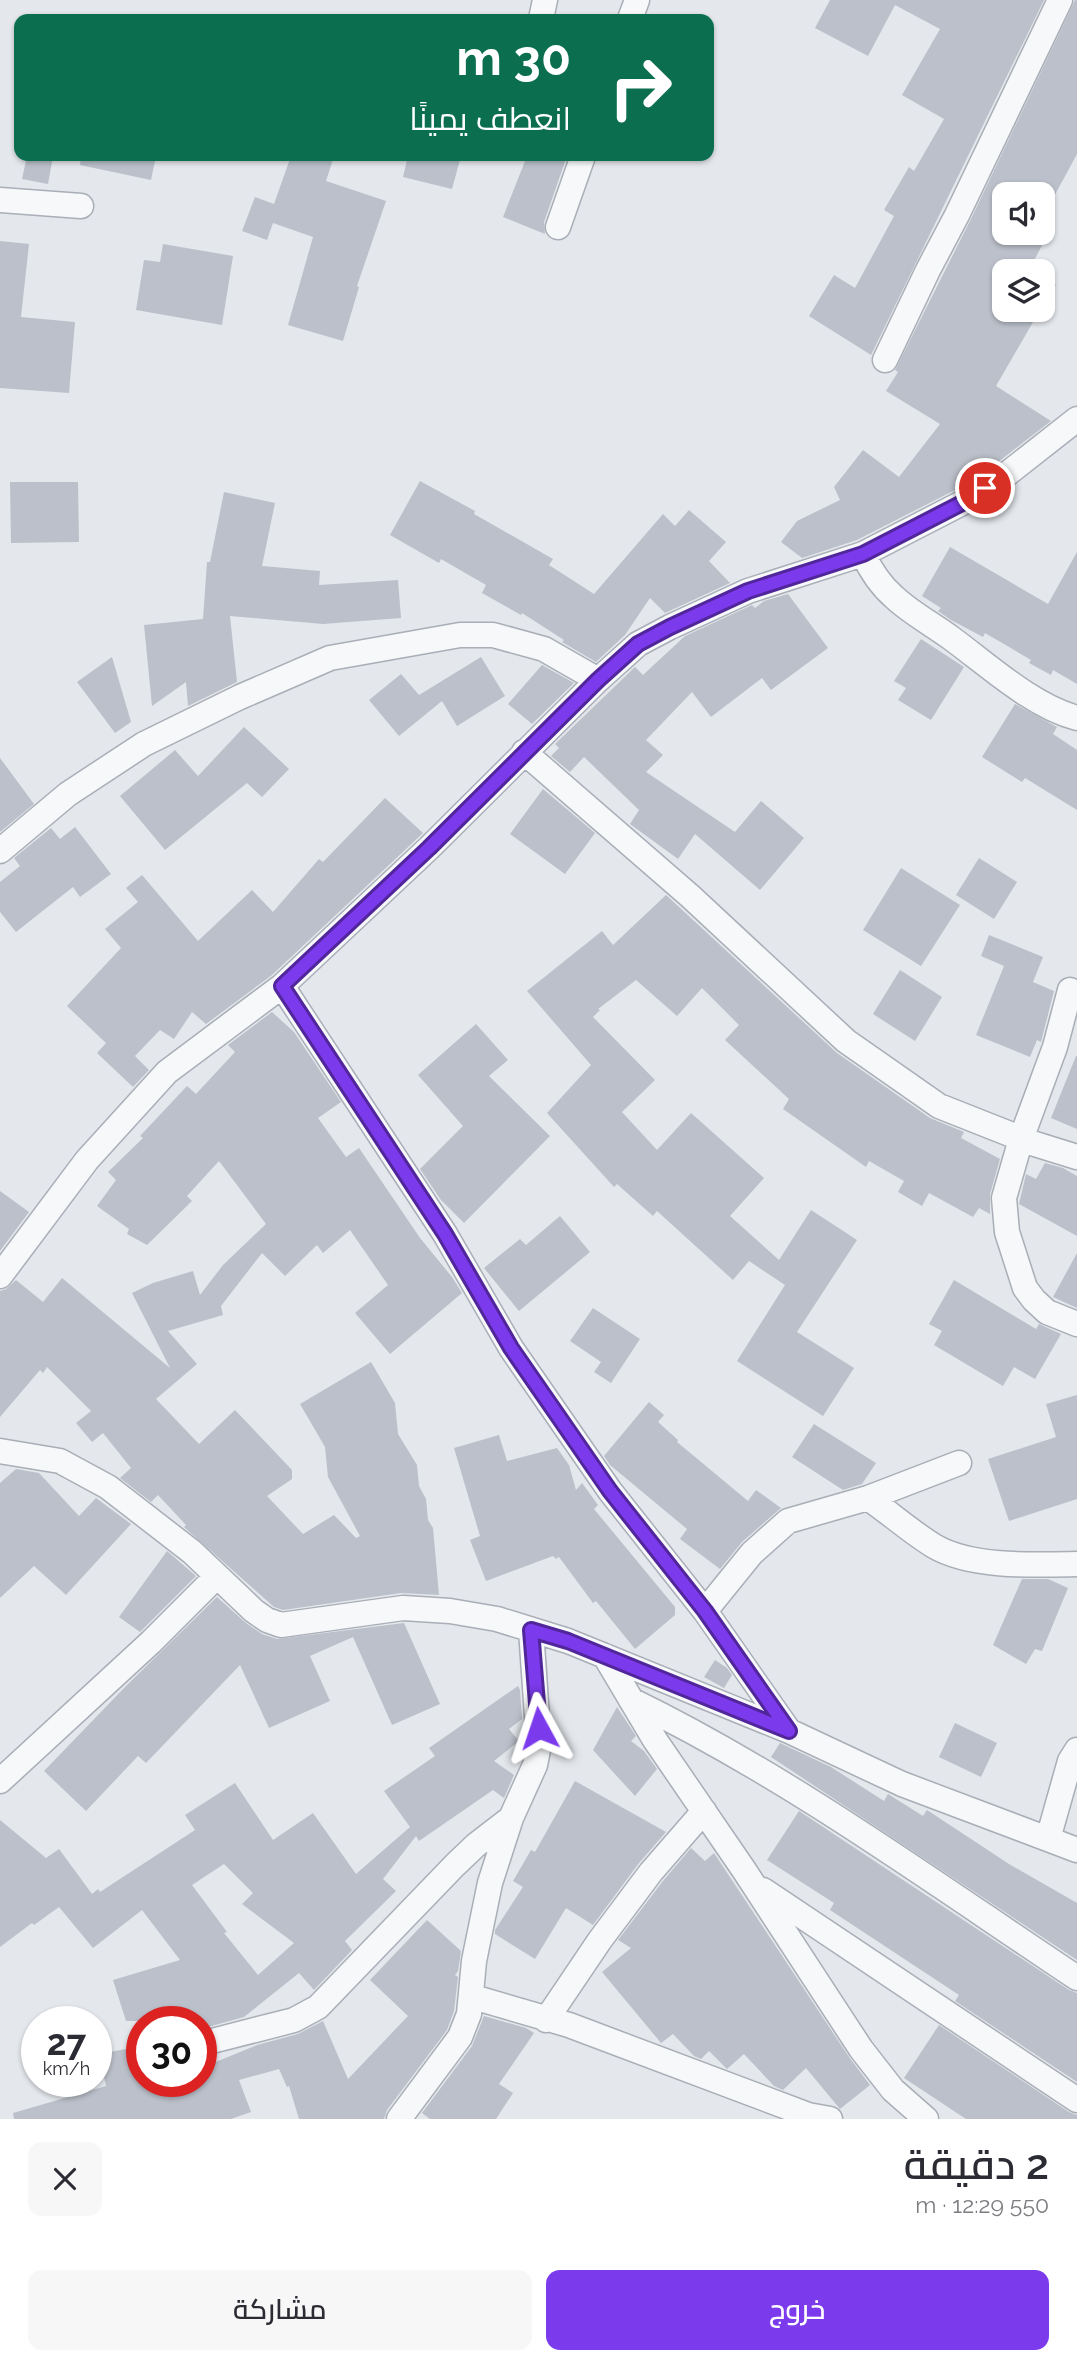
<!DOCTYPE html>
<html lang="ar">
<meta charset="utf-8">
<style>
:root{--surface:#fff;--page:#f7f7f7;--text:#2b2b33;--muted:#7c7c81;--accent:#7c3aed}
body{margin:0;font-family:Raleway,Cairo,sans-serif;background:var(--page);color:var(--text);direction:rtl;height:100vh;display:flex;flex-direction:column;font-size:26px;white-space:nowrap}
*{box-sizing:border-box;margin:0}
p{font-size:23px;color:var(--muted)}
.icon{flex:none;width:38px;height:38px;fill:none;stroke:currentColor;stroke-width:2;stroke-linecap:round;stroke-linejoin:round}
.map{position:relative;height:2119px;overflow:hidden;direction:ltr}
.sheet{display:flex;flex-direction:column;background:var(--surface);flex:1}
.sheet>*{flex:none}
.banner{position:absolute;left:14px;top:14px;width:700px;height:147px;border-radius:14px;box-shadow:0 2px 5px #0004;direction:rtl;background:#0b6e4f;color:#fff;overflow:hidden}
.tools{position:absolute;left:992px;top:182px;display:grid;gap:14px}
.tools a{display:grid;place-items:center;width:63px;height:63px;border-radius:14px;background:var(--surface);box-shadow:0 2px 5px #0004;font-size:35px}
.speed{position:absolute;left:21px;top:2006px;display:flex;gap:14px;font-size:35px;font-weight:700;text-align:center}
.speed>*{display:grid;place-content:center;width:91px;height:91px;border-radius:50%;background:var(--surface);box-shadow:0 2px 5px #0004;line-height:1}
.speed small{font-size:18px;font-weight:400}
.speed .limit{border:10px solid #d22;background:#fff;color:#111}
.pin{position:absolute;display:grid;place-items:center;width:60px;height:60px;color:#fff;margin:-30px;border:4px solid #fff;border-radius:50%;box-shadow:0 2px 7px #0007}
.me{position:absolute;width:77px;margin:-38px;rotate:355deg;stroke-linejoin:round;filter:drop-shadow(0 0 5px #0008)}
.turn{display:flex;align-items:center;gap:24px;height:147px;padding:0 28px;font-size:32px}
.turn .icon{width:91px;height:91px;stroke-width:2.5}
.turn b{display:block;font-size:49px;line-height:60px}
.round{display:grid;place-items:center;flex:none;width:74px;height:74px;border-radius:14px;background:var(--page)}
.head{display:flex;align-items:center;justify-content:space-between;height:119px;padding:0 28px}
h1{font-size:42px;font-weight:600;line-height:52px}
.cta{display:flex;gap:14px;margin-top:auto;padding:14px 28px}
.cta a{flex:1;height:80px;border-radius:14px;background:var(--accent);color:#fff;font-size:28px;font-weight:600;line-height:80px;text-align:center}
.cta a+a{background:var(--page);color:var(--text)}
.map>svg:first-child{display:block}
.building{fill:#bbc0ca;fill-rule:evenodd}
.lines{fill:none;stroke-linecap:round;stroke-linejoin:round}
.minor-casing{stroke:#a9aeb7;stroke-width:27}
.minor{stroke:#f7f8fa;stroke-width:24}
.route-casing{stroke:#51269a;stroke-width:18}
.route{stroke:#7c3aed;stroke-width:12}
</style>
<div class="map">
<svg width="1077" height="2119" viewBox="0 0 1077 2119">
<rect width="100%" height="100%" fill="#e4e7ec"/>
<path class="building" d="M830 0H1044L871 355 809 316 834 275 855 288 894 216 884 210 909 167 914 171 944 119 902 95 940 29 895 5 868 56 815 28Z
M1075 0H1077V154L1044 215 1055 221 1030 268 1035 271H1004V310H1040L996 386 1051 421 998 462 996 463 991 460 981 473 957 489 857 540 802 558 781 542 797 521 840 500 834 487 863 450 899 477 940 424 886 391 898 372 895 370 970 221ZM1004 194H1043V233H1004Z
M27 156H53L48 184 22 179Z
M81 156H156L151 180 80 165Z
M291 156H334L326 181 386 201 357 286 359 287 343 341 288 325 313 237 273 223 267 240 242 231 255 197 274 204Z
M408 156H461L452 189 403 177Z
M527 156H567L544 222 545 234 503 217Z
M0 241 29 244 21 317 75 322 69 393 0 388Z
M163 244 233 256 222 325 136 310 144 260 160 262Z
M1043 277 1056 285 1043 305Z
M420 481 475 511 474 514 553 559 549 565 594 594 663 514 675 526 689 510 726 542 709 561 730 583 665 613 650 598 625 635 596 662 562 642 564 640 522 613 521 615 482 593 486 585 441 559 439 563 390 535Z
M10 482H78L79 542 11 543Z
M224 492 275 503 262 566 320 571 319 585 398 580 401 618 323 624 230 616 237 682 188 706 186 682 152 706 144 625 203 619 207 562H210Z
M950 547 1048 604 1077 552V684L1053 670 1051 675 1029 663 1031 660 985 633 983 637 951 620 938 611 941 608 922 596Z
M788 594 828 648 771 690 762 678 711 717 692 692 646 740 663 755 646 772 735 832 761 801 804 838 760 890 695 834 678 859 630 824 639 810 584 757 570 772 551 756 559 748 555 744 635 667 643 675 685 636 752 605 755 608 764 601Z
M921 639 964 667 931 720 898 700 906 688 894 681Z
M112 657 131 722 115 733 77 682Z
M481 657 505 696 457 726 442 701 399 736 369 700 401 674 419 695Z
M542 665 574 683 532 724 508 704Z
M1015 704 1057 727 1053 734 1077 750V810L1025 778 1022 782 982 757Z
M244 727 289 769 262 797 247 783 165 850 120 796 175 750 198 776Z
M0 758 34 804 0 832Z
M543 789 595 833 565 874 510 834Z
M385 798 423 833 272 975 206 1024 192 1012 174 1039 160 1030 135 1056 149 1070 133 1087 97 1053 106 1043 67 1006 121 948 105 929 138 902 126 888 142 875 198 941 252 890 273 912 319 859 323 862Z
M75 827 111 874 80 897 73 887 16 932 0 912V882L20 866 14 858 51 828 60 839Z
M979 858 1017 882 994 919 956 895Z
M901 868 960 905 921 966 863 930Z
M666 895 837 1053 930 1118 964 1132 961 1138 1000 1159 990 1194V1214L979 1208 973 1217 929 1193 922 1206 898 1192 904 1181 869 1161 866 1167 783 1109 789 1099 725 1040 739 1025 702 988 677 1016 636 980 598 1009 600 1010 593 1017 655 1080 622 1112 657 1150 691 1113 764 1178 730 1216 779 1260 811 1210 857 1240 797 1332 854 1368 823 1416 737 1361 785 1285 749 1261 733 1280 657 1211 653 1216 617 1184 614 1187 547 1113 591 1065 527 991 602 931 613 945Z
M989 935 1043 957 1033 982 1054 991 1041 1042 1037 1040 1030 1057 976 1035 1004 966 981 956Z
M900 970 942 997 915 1041 873 1014Z
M272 1012 294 1032 341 1102 318 1118 346 1157 359 1148 420 1238 452 1277 462 1293 390 1354 355 1313 388 1285 350 1230 323 1253 317 1245 285 1276 262 1253 221 1306 223 1315 168 1331 197 1364 156 1399 199 1444 235 1410 292 1470V1479L267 1496 303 1534 334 1515 356 1538 360 1536 328 1477 325 1447 300 1404 371 1362 395 1403 398 1434 417 1465 419 1486 426 1499 428 1520 433 1528 439 1595 401 1593 283 1610 274 1607 184 1527 186 1525 158 1495 151 1502 120 1478 131 1468 103 1433 92 1442 76 1423 91 1411 47 1367 43 1373 40 1370 0 1417V1291L6 1289 16 1280 43 1302 62 1278 170 1368 132 1293 153 1283 193 1271 200 1295 223 1265 266 1224 219 1161 187 1196 192 1201 147 1245 127 1234 129 1229 97 1206 116 1180 108 1172 143 1138 140 1136 187 1086 196 1094 235 1052 228 1045Z
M476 1024 508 1060 489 1076 550 1136 464 1223 441 1200 420 1169 463 1126 418 1075Z
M1076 1056H1077V1129L1051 1118Z
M1045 1163 1063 1168 1077 1176V1236L1019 1204 1026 1174 1036 1179Z
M0 1191 29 1212 0 1251Z
M560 1216 590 1252 519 1311 484 1268 520 1239 526 1245Z
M1077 1253V1308L1053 1297Z
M954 1280 1036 1329 1039 1324 1061 1334 1035 1379 1014 1367 1003 1386 934 1345 942 1331 929 1324Z
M593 1308 640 1339 611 1383 594 1372 601 1362 570 1341Z
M1077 1395V1499L1009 1521 988 1459 1056 1437 1046 1404Z
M649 1402 664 1415 658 1422 678 1440 677 1442 748 1501 756 1490 781 1508 742 1542 720 1569 680 1539 687 1529 610 1465 604 1456Z
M814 1424 876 1463 862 1484 843 1490 792 1457Z
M499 1435 507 1461 557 1448 569 1465 576 1490 582 1483 598 1505 594 1509 675 1607V1615L635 1649 596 1601 593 1603 559 1557 556 1559 553 1556 486 1581 470 1540 480 1536 454 1448Z
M16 1469 39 1473 79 1516 96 1498 131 1524 66 1595 34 1566 0 1598V1483Z
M167 1551 196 1576 140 1632 119 1617Z
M1022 1579H1048L1068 1588 1042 1651 1035 1649 1026 1664 993 1645Z
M217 1597 246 1623 262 1634 277 1639 404 1623 440 1704 392 1725 353 1637 310 1656 330 1701 269 1728 240 1665 146 1763 138 1756 86 1811 44 1771 126 1686Z
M715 1660 727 1668 732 1675 724 1688 704 1677Z
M518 1686 520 1690 522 1719 509 1729 519 1741 494 1761 514 1775 504 1798 493 1790 419 1841 416 1836 383 1879 396 1891 345 1941 352 1950 314 1990 299 1973 244 2017 208 2027 201 2031V2021H126L113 1980 180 1960 142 1910 93 1948 59 1907 34 1925 32 1923 0 1947V1820L46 1858 59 1849 92 1894 98 1889 100 1892 195 1830 185 1815 235 1783 273 1840 313 1813 356 1874 410 1827 384 1791 435 1756 429 1748ZM224 1864 253 1893 242 1904 294 1943 258 1975 224 1933 227 1932 192 1885Z
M617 1707 636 1736 631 1741 644 1751 657 1769 635 1796 593 1750Z
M955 1723 997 1743 981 1777 939 1757Z
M780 1743 831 1767 884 1801 888 1794 923 1816 927 1810 1009 1864 1077 1903V1960L771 1757Z
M575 1781 666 1832 639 1863 593 1925 566 1908 535 1959 495 1934V1930L523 1887 513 1881 531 1850 535 1852Z
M799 1811 1069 1990 1077 1993V2082L955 2001 959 1995 830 1910 834 1903 767 1860Z
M691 1848 705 1861 714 1853 849 2057 870 2085 840 2109 806 2068 783 2090 774 2086 744 2054 727 2069 709 2051 701 2059 694 2056 673 2034 661 2043 602 1972 631 1948 618 1940 663 1881Z
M427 1920 461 1951 458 1971 455 1975 458 1977 454 2011 447 2030 387 2110 384 2119H299L289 2086 287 2087 279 2069 239 2080 251 2112 231 2119H14L13 2113 106 2086 99 2054 142 2046V2081H160L162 2084 170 2081H201V2068L257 2045 298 2034 323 2021 348 2079 408 2016 370 1980Z
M484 2016 526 2028 534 2033 499 2084 513 2093 496 2119H430L422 2113 472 2046Z
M939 2025 1069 2112 1077 2115V2119H966L904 2078Z"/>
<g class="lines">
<defs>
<path id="minor" d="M541 19 545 0
M630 19 637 0
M0 200 81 206
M558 227 583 156
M885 360 928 270 957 215 1060 0
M1077 419 1007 474 964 502 863 554 748 591 670 627 638 644 598 680 429 848 282 986 445 1234 511 1348 610 1491 705 1611 789 1731 902 1784 1077 1850
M863 554C871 571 880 585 894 597 911 613 932 624 951 638 988 665 1032 706 1077 718
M524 752 690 896 846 1041 939 1106 1035 1144 1077 1157
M0 851 68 794 144 744 240 697 330 658 460 635H493L544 649 598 680
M1070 990 1055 1047 1021 1139 1004 1198 1007 1232 1025 1288 1034 1300 1047 1312 1077 1324
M0 1276 87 1160 167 1072 282 986
M0 1451 60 1461 108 1487 192 1552 254 1611 267 1620 281 1625 403 1608 450 1611 497 1619 568 1641 789 1731
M868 1498C890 1513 911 1532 934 1546 971 1568 1035 1565 1077 1564
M705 1611 752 1553 788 1521 868 1498 959 1463
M605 1656 655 1740 744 1870 861 2049 893 2090 926 2119
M631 1700C789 1777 931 1881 1077 1978
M0 1781 151 1642 217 1576
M1048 1839 1070 1761 1077 1750
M763 1890 1077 2100
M473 1997 569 2025 808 2115 830 2119
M546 2020 600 1940 651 1872 704 1811
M212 2041 294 2020 318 2007 455 1865 476 1845 511 1818
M399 2119 460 2037 469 2014 474 1961 490 1883 511 1818 535 1765 539 1745 531 1630"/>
</defs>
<use href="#minor" class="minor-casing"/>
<use href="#minor" class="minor"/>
</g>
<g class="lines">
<defs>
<path id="route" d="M539 1728 531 1630 568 1641 789 1731 705 1611 610 1491 511 1348 445 1234 282 986 429 848 598 680 638 644 670 627 748 591 863 554 964 502 985 488"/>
</defs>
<use href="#route" class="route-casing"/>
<use href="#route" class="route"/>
</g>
</svg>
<div class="tools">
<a><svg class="icon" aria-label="sound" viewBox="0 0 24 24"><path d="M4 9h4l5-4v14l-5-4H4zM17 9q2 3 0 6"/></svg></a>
<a><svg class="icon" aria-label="layers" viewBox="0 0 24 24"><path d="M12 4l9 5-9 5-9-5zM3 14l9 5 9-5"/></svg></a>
</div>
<div class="speed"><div>27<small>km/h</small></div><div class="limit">30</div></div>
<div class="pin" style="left:985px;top:488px;background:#d93025"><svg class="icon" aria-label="arrive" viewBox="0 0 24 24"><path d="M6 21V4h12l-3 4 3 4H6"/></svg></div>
<svg class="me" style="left:539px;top:1728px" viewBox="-20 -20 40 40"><path d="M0-17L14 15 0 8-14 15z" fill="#7c3aed" stroke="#fff" stroke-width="4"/></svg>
<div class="banner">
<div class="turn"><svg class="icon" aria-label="right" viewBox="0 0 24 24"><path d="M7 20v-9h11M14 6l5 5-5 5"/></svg><div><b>30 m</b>انعطف يمينًا</div></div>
</div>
</div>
<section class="sheet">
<div class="head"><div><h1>2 دقيقة</h1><p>550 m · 12:29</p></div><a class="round"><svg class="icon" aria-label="close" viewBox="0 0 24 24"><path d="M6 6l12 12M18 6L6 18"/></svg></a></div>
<div class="cta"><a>خروج</a><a>مشاركة</a></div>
</section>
